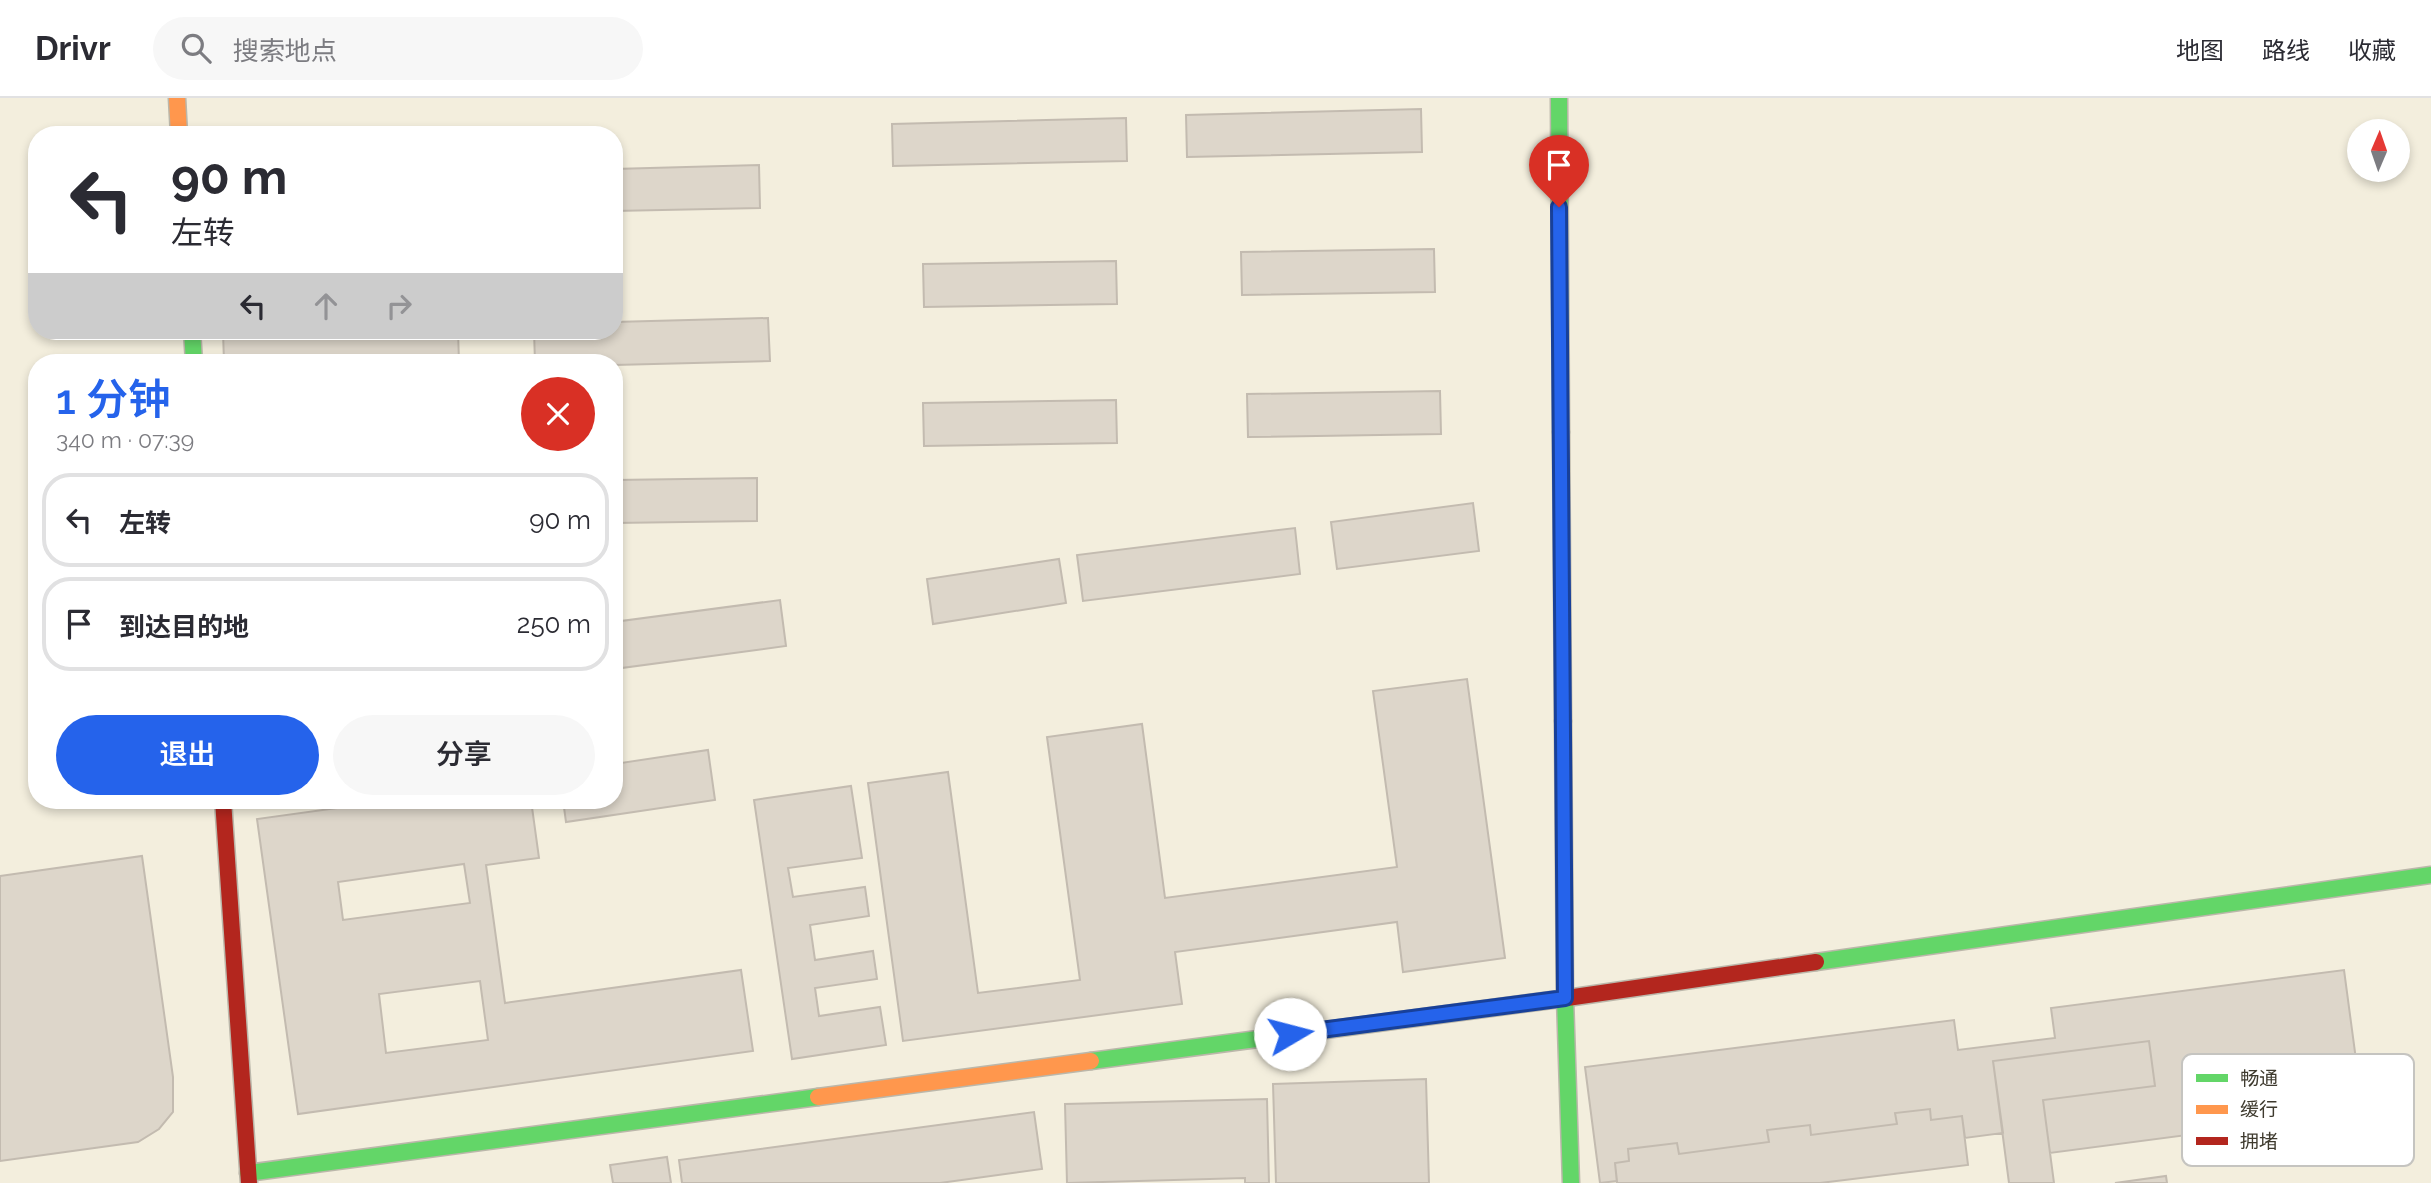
<!DOCTYPE html>
<html lang="zh">
<meta charset="utf-8">
<style>
:root{--surface:#fff;--page:#f7f7f7;--text:#2b2b33;--muted:#7c7c81;--line:#e1e1e2;--accent:#2563eb}
body{margin:0;font-family:Raleway,"Noto Sans SC",sans-serif;background:var(--page);color:var(--text);height:100vh;display:flex;flex-direction:column;font-size:26px;white-space:nowrap}
*{box-sizing:border-box;margin:0}
p{font-size:23px;color:var(--muted)}
.icon{flex:none;width:38px;height:38px;fill:none;stroke:currentColor;stroke-width:2;stroke-linecap:round;stroke-linejoin:round}
.map{position:relative;flex:1;overflow:hidden}
.details{position:absolute;left:28px;top:256px;width:595px;height:455px;display:flex;flex-direction:column;background:var(--surface);border-radius:28px;box-shadow:0 4px 10px #0003}
.details>*{flex:none}
.banner{position:absolute;left:28px;top:28px;width:595px;height:214px;border-radius:28px;box-shadow:0 4px 10px #0003;background:#fff;color:var(--text);overflow:hidden}
.needle{width:46px;rotate:2deg}
.buttons{position:absolute;left:2347px;top:21px;display:grid;gap:14px}
.buttons a{display:grid;place-items:center;width:63px;height:63px;border-radius:50%;background:var(--surface);box-shadow:0 4px 10px #0003;font-size:35px}
.pin{position:absolute;display:grid;place-items:center;width:60px;height:60px;color:#fff;margin:-72px -30px;border-radius:50% 50% 50% 0;rotate:-45deg;box-shadow:0 0 7px #0007}
.pin .icon{rotate:45deg}
.me{position:absolute;width:77px;margin:-38px;rotate:82deg;stroke-linejoin:round;filter:drop-shadow(0 0 5px #0008)}
.turn{display:flex;align-items:center;gap:24px;height:147px;padding:0 28px;font-size:32px}
.turn .icon{width:91px;height:91px;stroke-width:2.5}
.turn b{display:block;font-size:49px;line-height:60px}
.lanes{display:flex;align-items:center;height:66px;padding:0 28px;background:#0003;justify-content:center;gap:35px;direction:ltr}
.lanes .off{opacity:.35}
.round{display:grid;place-items:center;flex:none;width:74px;height:74px;border-radius:37px;background:var(--page)}
.head{display:flex;align-items:center;justify-content:space-between;height:119px;padding:0 28px}
h1{font-size:42px;font-weight:600;line-height:52px;color:var(--accent)}
.primary-button{display:flex;gap:14px;margin-top:auto;padding:14px 28px}
.primary-button a{flex:1;height:80px;border-radius:42px;background:var(--accent);color:#fff;font-size:28px;font-weight:600;line-height:80px;text-align:center}
.primary-button a+a{background:var(--page);color:var(--text)}
ul{padding:0;list-style:none}
li{display:flex;align-items:center;gap:21px;height:94px;margin:0 14px 10px;padding:0 14px;border:4px solid var(--line);border-radius:28px}
li div{flex:1}
li b{display:block;font-size:26px}
li em{font-style:normal}
header{display:flex;align-items:center;gap:42px;box-sizing:border-box;height:98px;padding:0 35px;background:var(--surface);border-bottom:2px solid var(--line)}
header strong{font-size:33px}
nav{display:flex;gap:38px;margin-inline-start:auto;font-size:24px}
.search{width:490px;height:63px;background:var(--page);display:flex;align-items:center;gap:18px;box-sizing:border-box;padding:0 24px;border-radius:38px;color:var(--muted);font-size:26px}
.map>svg:first-child{display:block}
.building{fill:#ddd6ca;stroke:#c3bbb0;stroke-width:2;fill-rule:evenodd}
.lines{fill:none;stroke-linecap:round;stroke-linejoin:round}
.fast-casing{stroke:#bbb7aa;stroke-width:19}
.slow-casing{stroke:#bbb7aa;stroke-width:19}
.jam-casing{stroke:#bbb7aa;stroke-width:19}
.fast{stroke:#63d668;stroke-width:16}
.slow{stroke:#ff974d;stroke-width:16}
.jam{stroke:#b3261e;stroke-width:16}
.route-casing{stroke:#184099;stroke-width:18}
.route{stroke:#2563eb;stroke-width:12}
.key{fill:#fff;stroke:#c5c4c0;stroke-width:2}
.key-label{font-size:19px;fill:#3e3a2e}
</style>
<header>
<strong>Drivr</strong>
<div class="search"><svg class="icon" aria-label="search" viewBox="0 0 24 24"><circle cx="10" cy="10" r="6"/><path d="M15 15l6 6"/></svg>搜索地点</div>
<nav><a>地图</a><a>路线</a><a>收藏</a></nav>
</header>
<div class="map">
<svg width="2431" height="1085" viewBox="0 0 2431 1085">
<rect width="100%" height="100%" fill="#f3eedd"/>
<path class="building" d="M1421 11 1422 54 1187 59 1186 17Z
M1126 20 1127 63 893 68 892 26Z
M759 67 760 110 614 113V71Z
M1434 151 1435 194 1242 197 1241 154Z
M1116 163 1117 206 924 209 923 166Z
M768 220 770 263 614 267 535 264 534 233H614V224Z
M458 233 459 264H224L223 234Z
M1440 293 1441 336 1248 339 1247 296Z
M1116 302 1117 345 924 348 923 305Z
M757 380V423L614 425V382Z
M1473 405 1479 453 1337 471 1331 424Z
M1295 430 1300 476 1083 503 1077 457Z
M1059 461 1066 505 933 526 927 481Z
M780 502 786 548 614 571V524Z
M1467 581 1505 860 1403 874 1397 824 1175 854 1182 906 903 943 868 685 948 674 978 895 1080 882 1047 639 1142 626 1165 800 1397 769 1373 593Z
M708 652 715 702 566 724 563 702H614V666Z
M851 688 862 760 788 770 793 799 865 789 869 818 810 827 815 862 873 853 877 881 815 890 819 918 880 909 886 947 792 961 754 702Z
M395 702H531L539 760 486 767 505 905 741 872 753 953 298 1016 257 721ZM464 766 470 805 343 822 338 784ZM480 883 488 942 386 955 379 896Z
M142 758 173 979V1014L159 1031 138 1044 0 1063V778Z
M2344 872 2363 1014 2050 1055 2043 1002 2155 988 2149 943 1993 963 2003 1035 1965 1040 1962 1018 1931 1022 1930 1011 1895 1015 1897 1026 1811 1037 1810 1027 1767 1032 1769 1044 1679 1056 1677 1045 1628 1051 1629 1063 1615 1065 1617 1083 1600 1085 1585 969 1954 922 1958 952 2055 940 2051 910Z
M2149 943 2155 988 2043 1002 2054 1085H2009L1993 963Z
M1426 981 1429 1085H1276L1273 986Z
M1267 1001 1269 1085H1245V1080L1067 1085 1065 1006Z
M1930 1011 1931 1022 1962 1018 1968 1067 1820 1085H1617L1615 1065 1629 1063 1628 1051 1677 1045 1679 1056 1769 1044 1767 1032 1810 1027 1811 1037 1897 1026 1895 1015Z
M1034 1014 1042 1071 940 1085H682L679 1062Z
M667 1059 671 1085H613L610 1067Z
M2166 1078 2167 1085H2115Z"/>
<g class="lines">
<defs>
<path id="fast" d="M1559 0 1561 334
M192 233 194 264
M1563 623 1565 900 1571 1085
M1816 864 2431 777
M1091 963 1567 900
M248 1075 818 999"/>
<path id="slow" d="M177 0 179 37
M818 999 1091 963"/>
<path id="jam" d="M1561 334 1563 623
M223 702 249 1085
M1567 900 1816 864"/>
</defs>
<use href="#fast" class="fast-casing"/>
<use href="#slow" class="slow-casing"/>
<use href="#jam" class="jam-casing"/>
<use href="#fast" class="fast"/>
<use href="#slow" class="slow"/>
<use href="#jam" class="jam"/>
</g>
<g class="lines">
<defs>
<path id="route" d="M1290 936 1565 900 1559 109"/>
</defs>
<use href="#route" class="route-casing"/>
<use href="#route" class="route"/>
</g>
<rect x="2182" y="956" width="232" height="112" rx="10" class="key"/>
<rect x="2196" y="976" width="32" height="8" fill="#63d668"/>
<rect x="2196" y="1007" width="32" height="9" fill="#ff974d"/>
<rect x="2196" y="1039" width="32" height="8" fill="#b3261e"/>
<g class="key-label">
<text x="2240" y="987">畅通</text>
<text x="2240" y="1018">缓行</text>
<text x="2240" y="1050">拥堵</text>
</g>
</svg>
<div class="buttons">
<a><svg class="needle" viewBox="-14 -14 28 28"><path d="M0-13l5 13h-10z" fill="#e53935"/><path d="M0 13l5-13h-10z" fill="#7c7c81"/></svg></a>
</div>
<div class="pin" style="left:1559px;top:109px;background:#d93025"><svg class="icon" aria-label="arrive" viewBox="0 0 24 24"><path d="M6 21V4h12l-3 4 3 4H6"/></svg></div>
<svg class="me" style="left:1290px;top:936px" viewBox="-20 -20 40 40"><circle r="19" fill="#fff"/><path d="M0-13L10 11 0 6-10 11z" fill="#2563eb"/></svg>
<div class="banner">
<div class="turn"><svg class="icon" aria-label="left" viewBox="0 0 24 24"><path d="M17 20v-9H6M10 6l-5 5 5 5"/></svg><div><b>90 m</b>左转</div></div>
<div class="lanes"><svg class="icon" aria-label="left" viewBox="0 0 24 24"><path d="M17 20v-9H6M10 6l-5 5 5 5"/></svg><svg class="icon off" aria-label="ahead" viewBox="0 0 24 24"><path d="M12 20V5M6 11l6-6 6 6"/></svg><svg class="icon off" aria-label="right" viewBox="0 0 24 24"><path d="M7 20v-9h11M14 6l5 5-5 5"/></svg></div>
</div>
<section class="details">
<div class="head"><div><h1>1 分钟</h1><p>340 m · 07:39</p></div><a class="round" style="background:#d93025;color:#fff"><svg class="icon" aria-label="close" viewBox="0 0 24 24"><path d="M6 6l12 12M18 6L6 18"/></svg></a></div>
<ul>
<li><svg class="icon" aria-label="left" viewBox="0 0 24 24"><path d="M17 20v-9H6M10 6l-5 5 5 5"/></svg><div><b>左转</b></div><em>90 m</em></li>
<li><svg class="icon" aria-label="arrive" viewBox="0 0 24 24"><path d="M6 21V4h12l-3 4 3 4H6"/></svg><div><b>到达目的地</b></div><em>250 m</em></li>
</ul>
<div class="primary-button"><a>退出</a><a>分享</a></div>
</section>
</div>
